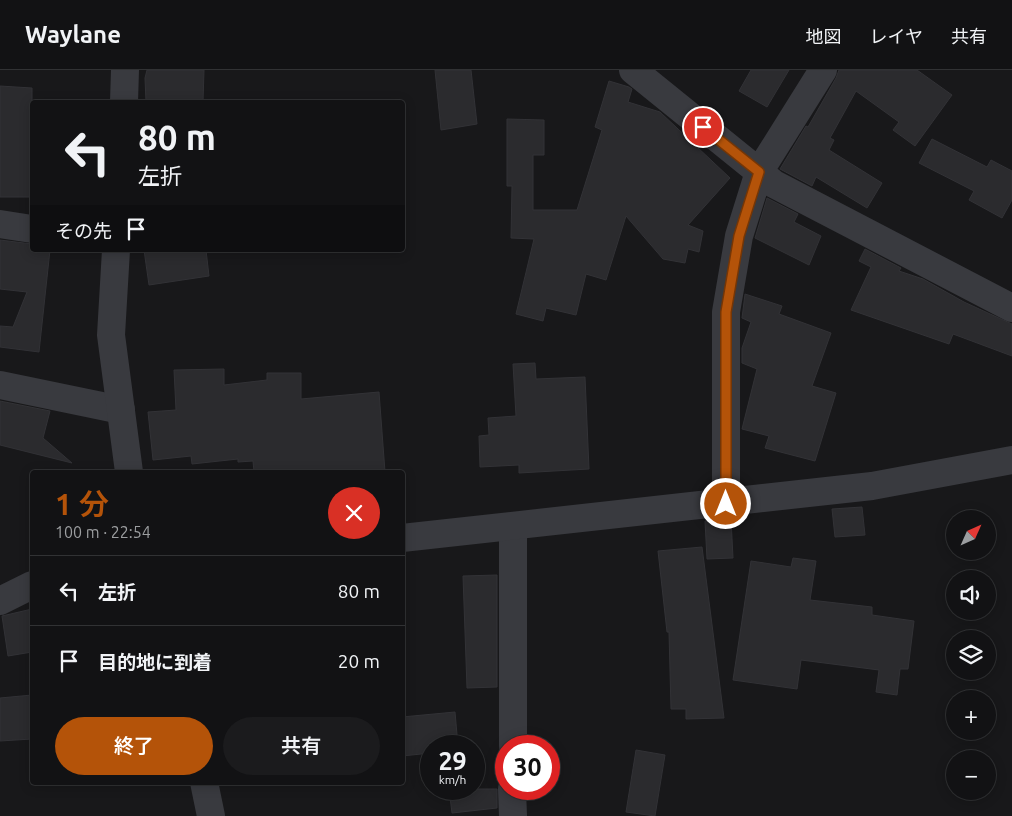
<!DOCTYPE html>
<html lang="ja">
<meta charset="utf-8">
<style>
:root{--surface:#121214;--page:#1b1b1d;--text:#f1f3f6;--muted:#9c9ea0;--line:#313234;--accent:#b45309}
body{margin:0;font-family:Ubuntu,"Noto Sans JP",sans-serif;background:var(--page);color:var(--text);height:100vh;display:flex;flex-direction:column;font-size:19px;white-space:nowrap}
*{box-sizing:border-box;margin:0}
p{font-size:16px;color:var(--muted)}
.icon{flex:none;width:28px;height:28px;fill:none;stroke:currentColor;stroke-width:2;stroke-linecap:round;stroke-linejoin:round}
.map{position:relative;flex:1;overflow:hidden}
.drawer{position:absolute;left:30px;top:400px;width:375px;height:315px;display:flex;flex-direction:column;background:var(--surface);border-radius:5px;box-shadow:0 2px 12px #0003,0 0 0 1px var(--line)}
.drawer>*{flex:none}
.banner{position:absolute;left:30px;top:30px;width:375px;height:152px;border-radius:5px;box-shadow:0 2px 12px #0003,0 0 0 1px var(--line);background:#121214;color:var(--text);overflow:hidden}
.needle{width:32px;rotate:45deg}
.controls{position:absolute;left:946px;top:440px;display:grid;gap:10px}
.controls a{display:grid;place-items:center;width:50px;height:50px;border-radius:50%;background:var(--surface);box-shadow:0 2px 12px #0003,0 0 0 1px var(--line);font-size:25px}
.speed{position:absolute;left:420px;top:665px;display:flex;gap:10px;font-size:25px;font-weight:700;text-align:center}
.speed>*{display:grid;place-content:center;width:65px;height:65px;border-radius:50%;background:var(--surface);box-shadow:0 2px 12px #0003,0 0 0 1px var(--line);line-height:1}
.speed small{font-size:12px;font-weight:400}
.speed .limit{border:8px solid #d22;background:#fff;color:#111}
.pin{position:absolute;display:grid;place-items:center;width:42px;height:42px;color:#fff;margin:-21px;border:2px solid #fff;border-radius:50%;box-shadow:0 1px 5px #0007}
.me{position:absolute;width:55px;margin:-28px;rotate:0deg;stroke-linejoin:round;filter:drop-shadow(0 0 4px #0008)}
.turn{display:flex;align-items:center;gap:18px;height:105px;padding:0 25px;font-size:22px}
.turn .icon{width:65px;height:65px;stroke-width:2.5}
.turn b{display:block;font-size:35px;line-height:42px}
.then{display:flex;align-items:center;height:48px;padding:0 25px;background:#0003;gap:10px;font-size:19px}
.round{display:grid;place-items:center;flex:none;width:52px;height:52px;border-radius:26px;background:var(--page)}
.headline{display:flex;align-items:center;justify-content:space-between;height:85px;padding:0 25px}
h1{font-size:30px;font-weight:600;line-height:38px;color:var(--accent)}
.primary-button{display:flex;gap:10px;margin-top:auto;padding:10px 25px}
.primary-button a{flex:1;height:58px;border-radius:30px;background:var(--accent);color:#fff;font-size:20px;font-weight:600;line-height:58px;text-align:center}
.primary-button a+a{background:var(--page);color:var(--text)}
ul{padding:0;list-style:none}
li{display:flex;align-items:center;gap:15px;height:70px;padding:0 25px;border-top:1px solid var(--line)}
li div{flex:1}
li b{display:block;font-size:19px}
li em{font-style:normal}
header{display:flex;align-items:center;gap:30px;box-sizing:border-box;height:70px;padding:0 25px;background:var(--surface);border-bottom:1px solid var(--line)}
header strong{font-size:24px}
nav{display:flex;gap:28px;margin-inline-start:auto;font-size:18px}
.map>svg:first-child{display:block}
.building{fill:#2b2b2e;stroke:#323236}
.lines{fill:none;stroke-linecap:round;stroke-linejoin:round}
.minor{stroke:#393a3f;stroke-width:28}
.tertiary{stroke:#393a3f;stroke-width:28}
.route-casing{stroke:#753606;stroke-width:12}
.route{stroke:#b45309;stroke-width:9}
</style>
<header>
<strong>Waylane</strong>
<nav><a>地図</a><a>レイヤ</a><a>共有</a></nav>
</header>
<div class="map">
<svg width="1012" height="746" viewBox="0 0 1012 746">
<rect width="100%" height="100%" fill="#18181a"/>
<path class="building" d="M147 0H204L203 32H146L145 8Z
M435 0H471L477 54 441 60Z
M751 0H789L767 37 739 21Z
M839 0H917L952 25 915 76 893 60 899 52 856 21 830 68 834 70 829 80 882 113 867 138 816 107 812 116 780 99 806 56 808 57 836 8Z
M609 11 629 17 632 19 628 32 660 42 730 108 688 155 703 161 699 182 688 179 685 193 663 189 626 146 606 210 586 204 576 245 546 238 543 251 516 244 534 169 511 168 512 116H507V49L544 50V85H533V140H577L602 60 595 57Z
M0 16 32 18V127H0Z
M932 69 987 97 991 90 1012 101V130L1002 148 969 130 974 121 919 93Z
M767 128 798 144 794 152 821 166 809 195 755 168Z
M0 170 32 174V180H50L39 282 0 277V256L13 257 27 222 0 219Z
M865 179 901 198 899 201 923 209 964 232 1012 254V286L953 264 949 274 851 240 871 197 859 191Z
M144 180H206L209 206 149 215Z
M745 224 782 236 779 244 831 263 812 316 836 323 815 391 765 378 769 366 742 359 757 299 742 293V278L751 252 742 248Z
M535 293 536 309 585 307 589 399 519 403V395L480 397 479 366 489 365 488 348 516 346 513 294Z
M224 299V315L267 310V303H301V329L379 322 385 402H254L253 391 238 392V389L192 394 191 386 153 390 148 342 176 340 174 300Z
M0 331 50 341 43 368 72 393 0 375Z
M862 437 865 465 835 467 832 439Z
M731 449 733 488 707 489 705 451Z
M702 477 724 648 686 649V639H671L669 562H667L658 481Z
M793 488 816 491 810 530 872 537V545L914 551 908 599H900L897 625 876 622 879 600 801 590 797 619 733 610 751 491 791 497Z
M497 505V617L467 618 463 506Z
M32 539V582L8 586 2 546Z
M32 625V669L0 671V628Z
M455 642 458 676H431V683L402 686V647Z
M636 680 665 685 655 746 626 742Z
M449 719H497V738L452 743Z"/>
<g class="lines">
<path class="minor" d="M633 0 774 114 1012 238
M0 154 32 159
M0 315 121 340
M726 434V242L739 166 759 102 823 0
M0 531 32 515
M513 676V457
M512 719 513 746"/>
<path class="tertiary" d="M124 32 125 0
M116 180 111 265 129 402
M402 468 872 416 1012 390
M204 712 211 746"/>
</g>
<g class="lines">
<defs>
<path id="route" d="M703 57 759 102 739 166 726 242V434"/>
</defs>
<use href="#route" class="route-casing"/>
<use href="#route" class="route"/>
</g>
</svg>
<div class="controls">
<a><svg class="needle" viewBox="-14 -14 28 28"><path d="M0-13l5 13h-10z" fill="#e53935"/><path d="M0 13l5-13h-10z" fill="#9c9ea0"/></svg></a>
<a><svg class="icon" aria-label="sound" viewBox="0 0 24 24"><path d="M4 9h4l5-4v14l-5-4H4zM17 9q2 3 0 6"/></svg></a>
<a><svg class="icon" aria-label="layers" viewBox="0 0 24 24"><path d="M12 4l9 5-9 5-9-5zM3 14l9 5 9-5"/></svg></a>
<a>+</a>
<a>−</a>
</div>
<div class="speed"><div>29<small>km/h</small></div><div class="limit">30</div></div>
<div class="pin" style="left:703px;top:57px;background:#d93025"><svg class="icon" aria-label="arrive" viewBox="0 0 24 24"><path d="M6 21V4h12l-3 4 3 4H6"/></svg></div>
<svg class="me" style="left:726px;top:434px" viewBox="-20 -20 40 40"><circle r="17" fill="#b45309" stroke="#fff" stroke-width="3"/><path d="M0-11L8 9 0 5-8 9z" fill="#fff"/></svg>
<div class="banner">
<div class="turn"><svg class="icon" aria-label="left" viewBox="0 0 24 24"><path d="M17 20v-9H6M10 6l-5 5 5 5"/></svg><div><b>80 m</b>左折</div></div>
<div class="then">その先<svg class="icon" aria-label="arrive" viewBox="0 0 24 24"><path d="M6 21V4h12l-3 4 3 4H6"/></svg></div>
</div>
<section class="drawer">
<div class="headline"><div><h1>1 分</h1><p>100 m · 22:54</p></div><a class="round" style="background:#d93025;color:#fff"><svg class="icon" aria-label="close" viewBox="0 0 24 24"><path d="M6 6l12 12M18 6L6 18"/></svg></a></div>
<ul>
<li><svg class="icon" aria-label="left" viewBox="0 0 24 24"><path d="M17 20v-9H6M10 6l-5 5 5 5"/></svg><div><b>左折</b></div><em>80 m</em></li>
<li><svg class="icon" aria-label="arrive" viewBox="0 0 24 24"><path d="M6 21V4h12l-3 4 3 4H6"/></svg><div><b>目的地に到着</b></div><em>20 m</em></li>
</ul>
<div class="primary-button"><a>終了</a><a>共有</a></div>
</section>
</div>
